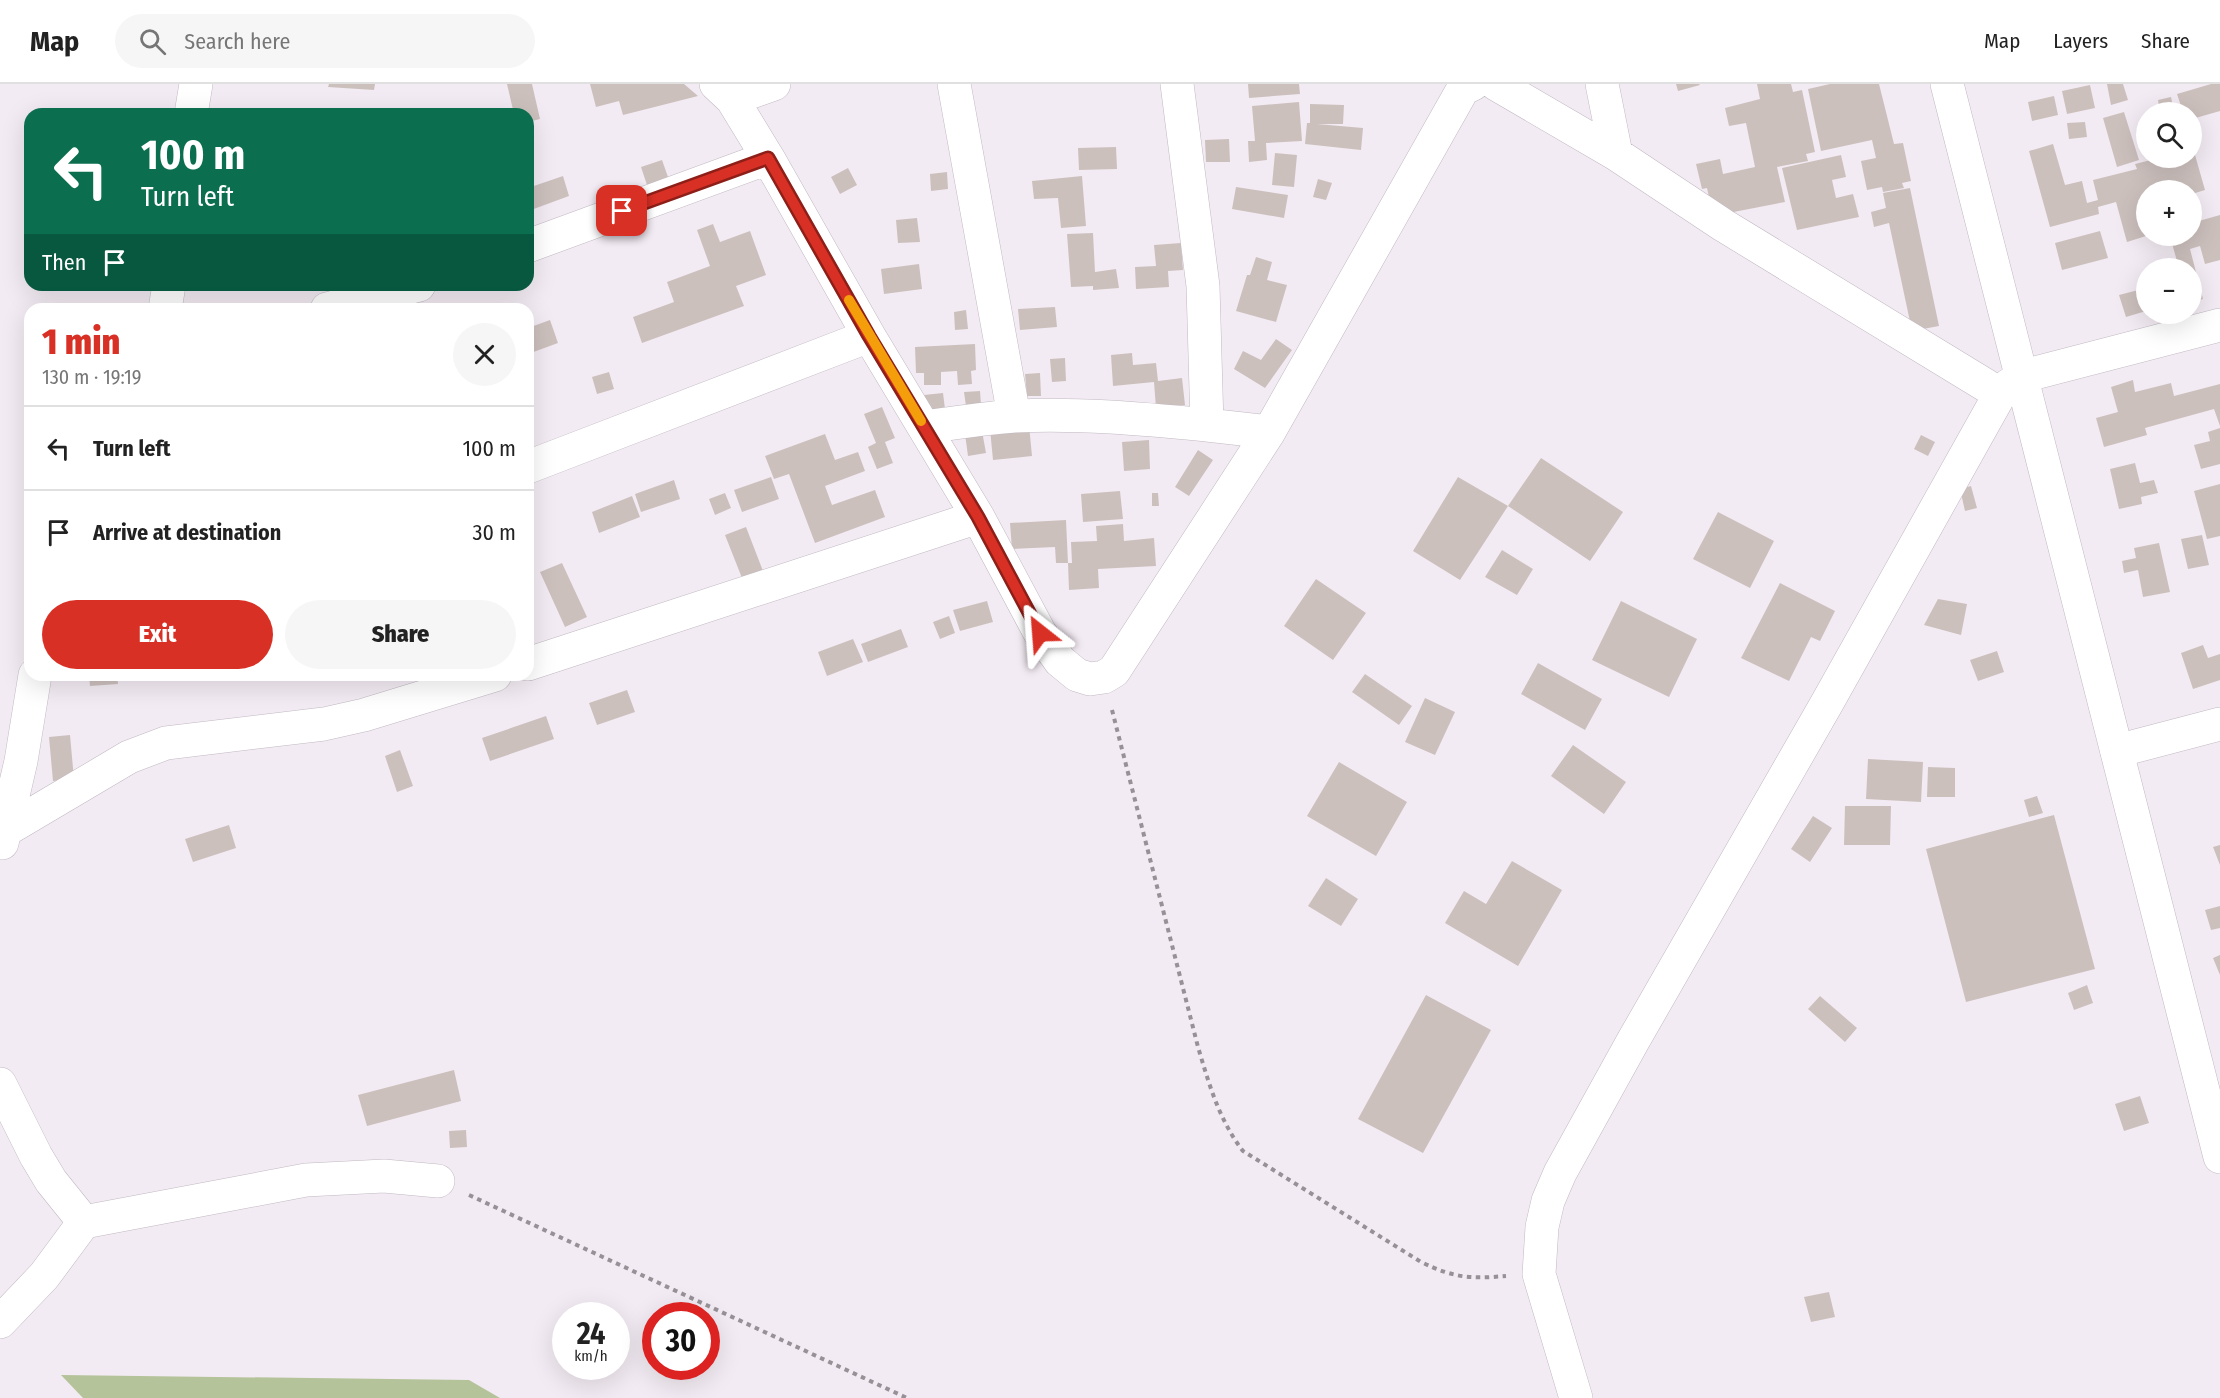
<!DOCTYPE html>
<meta charset="utf-8">
<style>
:root{--surface:#fff;--page:#f6f6f6;--text:#222;--muted:#767676;--line:#e0e0e0;--accent:#d93025}
body{margin:0;font-family:"Fira Sans Condensed",sans-serif;background:var(--page);color:var(--text);height:100vh;display:flex;flex-direction:column;font-size:22px;white-space:nowrap}
*{box-sizing:border-box;margin:0}
p{font-size:20px;color:var(--muted)}
.icon{flex:none;width:33px;height:33px;fill:none;stroke:currentColor;stroke-width:2;stroke-linecap:round;stroke-linejoin:round}
.map{position:relative;flex:1;overflow:hidden}
.details{position:absolute;left:24px;top:219px;width:510px;height:378px;display:flex;flex-direction:column;background:var(--surface);border-radius:18px;box-shadow:0 6px 24px #0002}
.details>*{flex:none}
.guide{position:absolute;left:24px;top:24px;width:510px;height:183px;border-radius:18px;box-shadow:0 6px 24px #0002;background:#0b6e4f;color:#fff;overflow:hidden}
.tools{position:absolute;left:2136px;top:18px;display:grid;gap:12px}
.tools a{display:grid;place-items:center;width:66px;height:66px;border-radius:50%;background:var(--surface);box-shadow:0 6px 24px #0002;font-size:30px}
.speed{position:absolute;left:552px;top:1218px;display:flex;gap:12px;font-size:30px;font-weight:700;text-align:center}
.speed>*{display:grid;place-content:center;width:78px;height:78px;border-radius:50%;background:var(--surface);box-shadow:0 6px 24px #0002;line-height:1}
.speed small{font-size:15px;font-weight:400}
.speed .limit{border:9px solid #d22;background:#fff;color:#111}
.pin{position:absolute;display:grid;place-items:center;width:51px;height:51px;color:#fff;margin:-26px;border-radius:12px;box-shadow:0 3px 9px #0006}
.me{position:absolute;width:66px;margin:-33px;rotate:332deg;stroke-linejoin:round;filter:drop-shadow(0 0 4px #0008)}
.turn{display:flex;align-items:center;gap:21px;height:126px;padding:0 18px;font-size:27px}
.turn .icon{width:78px;height:78px;stroke-width:2.5}
.turn b{display:block;font-size:42px;line-height:51px}
.then{display:flex;align-items:center;height:57px;padding:0 18px;background:#0003;gap:12px;font-size:22px}
.round{display:grid;place-items:center;flex:none;width:63px;height:63px;border-radius:32px;background:var(--page)}
.headline{display:flex;align-items:center;justify-content:space-between;height:102px;padding:0 18px}
h1{font-size:36px;font-weight:800;line-height:45px;color:var(--accent)}
.action{display:flex;gap:12px;margin-top:auto;padding:12px 18px}
.action a{flex:1;height:69px;border-radius:36px;background:var(--accent);color:#fff;font-size:24px;font-weight:800;line-height:69px;text-align:center}
.action a+a{background:var(--page);color:var(--text)}
ul{padding:0;list-style:none}
li{display:flex;align-items:center;gap:18px;height:84px;padding:0 18px;border-top:2px solid var(--line)}
li div{flex:1}
li b{display:block;font-size:22px}
li em{font-style:normal}
header{display:flex;align-items:center;gap:36px;box-sizing:border-box;height:84px;padding:0 30px;background:var(--surface);border-bottom:2px solid var(--line)}
header strong{font-size:28px}
nav{display:flex;gap:33px;margin-inline-start:auto;font-size:21px}
.search{width:420px;height:54px;background:var(--page);display:flex;align-items:center;gap:15px;box-sizing:border-box;padding:0 21px;border-radius:33px;color:var(--muted);font-size:22px}
.map>svg:first-child{display:block}
.green{fill:#b4c39a}
.building{fill:#ccc0bd}
.lines{fill:none;stroke-linecap:round;stroke-linejoin:round}
.minor-casing{stroke:#c1b9c1;stroke-width:34}
.tertiary-casing{stroke:#c1b9c1;stroke-width:34}
.path{stroke:#979197;stroke-width:4;stroke-dasharray:4.5 4.5;stroke-linecap:butt}
.minor{stroke:#fff;stroke-width:33}
.tertiary{stroke:#fff;stroke-width:33}
.route-casing{stroke:#8d1f18;stroke-width:15}
.route{stroke:#d93025;stroke-width:10}
.slow{stroke:#f59e0b;stroke-width:10}
</style>
<header>
<strong>Map</strong>
<div class="search"><svg class="icon" aria-label="search" viewBox="0 0 24 24"><circle cx="10" cy="10" r="6"/><path d="M15 15l6 6"/></svg>Search here</div>
<nav><a>Map</a><a>Layers</a><a>Share</a></nav>
</header>
<div class="map">
<svg width="2220" height="1314" viewBox="0 0 2220 1314">
<rect width="100%" height="100%" fill="#f3ebf3"/>
<path class="green" d="M61 1291 469 1296 500 1314H83Z"/>
<path class="building" d="M329 0H375L374 6 328 3Z
M507 0H532L540 35 528 38V30H514Z
M590 0H684L698 12 623 31 619 17 596 23Z
M1248 0H1299L1300 10 1249 14Z
M1676 0H1699L1700 1 1678 7Z
M1757 0H1791L1793 8 1802 6 1815 68 1806 70 1808 77 1777 83 1785 118 1713 132 1707 104 1702 105 1696 80 1720 75 1723 90 1755 83 1746 39 1729 42 1725 24 1760 15Z
M1830 0H1879L1894 60 1903 59 1911 97 1902 99 1904 104 1883 108 1882 103 1867 106 1861 77 1876 74 1872 56 1821 67 1808 5Z
M2107 0H2123L2128 16 2111 21Z
M2211 0H2220V27L2192 35V28H2183L2177 10Z
M2090 1 2095 24 2067 30 2062 7Z
M2054 12 2058 31 2032 37 2028 18Z
M2171 13 2174 28H2160L2158 16Z
M1299 18 1302 57 1266 59 1267 76 1249 78 1248 57H1255L1252 22Z
M1310 20 1344 21 1343 40H1317L1363 44 1361 66 1305 60 1307 39H1310Z
M2124 28 2139 76 2117 83 2103 34Z
M2085 38 2087 53 2069 55 2067 39Z
M1229 55 1230 78H1206L1205 56Z
M2053 60 2065 101 2082 97 2087 119 2098 116 2093 96 2137 85 2135 80 2159 74H2192V65L2193 64 2205 106 2192 110V106H2146V121L2142 123 2146 139V152L2127 158 2116 118 2098 123 2099 130 2050 143 2029 67Z
M1116 63 1117 85 1079 86 1078 64Z
M1275 69 1297 71 1294 103 1272 101Z
M1841 71 1846 93 1832 96 1836 114 1853 110 1859 133 1797 146 1782 84Z
M662 76 668 93 647 101 641 83Z
M848 84 857 101 840 110 831 93Z
M947 88 948 105 931 107 930 90Z
M563 92 569 112 531 126 528 118V104Z
M1082 92 1086 142 1061 144 1058 114 1034 115 1032 97Z
M1318 95 1332 99 1326 116 1313 113Z
M1236 103 1288 111 1284 134 1232 125Z
M1910 104 1939 242 1912 247 1889 139 1874 143 1871 128 1886 124 1883 109Z
M2220 131V176L2205 180 2200 162 2190 165 2203 215 2192 218V184H2166L2178 181 2170 152H2192V139Z
M917 134 920 158 898 159 896 136Z
M713 140 720 158 750 147 766 191 736 202 744 222 642 259 633 233 674 218 667 198 710 182 697 146Z
M2100 147 2108 174 2062 186 2055 159Z
M1093 149 1095 188 1116 185 1119 204 1093 206V202L1071 203 1067 150Z
M1181 159 1183 186 1168 187 1169 203 1136 205 1135 183 1156 182 1154 161Z
M1256 173 1272 178 1267 196 1287 201 1276 238 1236 227 1247 191H1250Z
M919 180 922 205 884 210 881 185Z
M2146 204V227L2126 233 2119 211Z
M1055 223 1057 243 1020 246 1018 225Z
M966 226 968 245 955 246 954 228Z
M550 236 558 259 528 270V244Z
M1276 255 1292 266 1265 304 1234 285 1243 267 1261 276Z
M975 260 976 286 971 287 972 300 958 301 957 287 941 288V301H924V289H916L915 263Z
M1132 269 1133 281 1156 279 1158 297 1182 294 1185 321 1156 324 1154 298 1113 302 1111 271Z
M1065 274 1066 297 1052 298 1050 275Z
M609 288 614 305 597 310 592 293Z
M1040 289 1041 312H1027L1025 290Z
M2133 296 2135 308 2171 299 2174 312 2220 300V342L2214 325 2145 344 2147 351 2104 363 2096 334 2118 328 2111 303Z
M980 307 981 321 966 322 964 308Z
M943 309 945 325 927 328 924 311Z
M882 323 895 354 885 358 893 379 877 385 868 363 876 359 864 330Z
M1029 341 1032 372 993 376 990 345Z
M2220 344V380L2201 385 2194 361 2210 357 2208 348Z
M982 347 986 369 968 372 965 350Z
M825 350 835 376 858 368 865 387 825 402 832 421 875 406 885 433 815 459 789 390 774 395 765 372Z
M1921 351 1935 358 1928 372 1914 365Z
M1149 356 1150 385 1124 387 1122 358Z
M1198 366 1213 376 1189 412 1175 403Z
M1541 374 1623 428 1590 477 1508 422 1460 496 1413 467 1458 393 1508 422Z
M2135 379 2140 399 2154 396 2158 409 2141 413 2142 420 2119 425 2110 385Z
M771 393 779 415 742 428 734 406Z
M674 396 680 415 641 428 635 410Z
M2220 400V452L2207 455 2194 407Z
M1971 402 1977 424 1965 427 1960 405Z
M1120 407 1123 435 1083 438 1081 410Z
M725 409 731 424 715 431 709 415Z
M1152 409H1158L1159 422H1152Z
M632 412 640 433 599 449 592 428Z
M1718 428 1774 457 1750 504 1693 475Z
M1066 436 1068 479H1056L1055 463 1012 465 1010 439Z
M1123 440 1124 457 1154 454 1156 482 1098 485 1099 504 1069 506 1068 479H1072L1071 458 1097 457 1096 442Z
M746 443 763 487 742 494 725 451Z
M2202 451 2209 481 2188 485 2181 455Z
M2159 459 2170 508 2143 513 2138 486 2124 489 2122 477 2136 474 2134 464Z
M1502 466 1533 485 1517 511 1485 493Z
M562 479 587 533 565 543 540 488Z
M1316 495 1366 529 1333 576 1284 542Z
M1780 499 1835 527 1820 557 1811 553 1789 597 1741 574Z
M1938 515 1967 520 1961 551 1924 541Z
M987 517 993 538 960 547 953 526Z
M1621 517 1697 555 1669 613 1592 576Z
M949 532 955 549 940 555 933 538Z
M901 545 908 563 868 578 861 560Z
M853 555 863 578 827 592 818 568Z
M2203 561 2208 574 2220 570V596L2193 605 2181 569Z
M1997 567 2004 588 1978 597 1970 576Z
M1538 579 1602 615 1585 646 1521 610Z
M1365 590 1412 622 1399 641 1352 608Z
M89 591H117L118 600 90 602Z
M627 606 635 628 597 641 589 619Z
M1425 614 1455 628 1435 671 1405 658Z
M546 632 554 655 490 677 482 654Z
M70 651 74 695 53 697 49 653Z
M1573 661 1626 698 1604 730 1551 692Z
M400 666 413 702 397 708 385 672Z
M1868 675 1923 678 1921 718 1866 715Z
M1339 678 1407 718 1376 772 1307 732Z
M1928 683 1955 684V713H1927Z
M2037 712 2043 729 2029 733 2024 716Z
M1845 722H1891L1890 761H1844Z
M2054 731 2095 885 1966 918 1926 765Z
M1813 732 1832 744 1810 778 1791 765Z
M229 741 236 764 193 778 185 755Z
M2220 761V781L2213 763Z
M1512 777 1562 806 1518 882 1445 839 1464 807 1486 820Z
M1326 794 1358 815 1341 842 1308 822Z
M2220 822V844L2211 846 2205 826Z
M2220 871V891L2213 874Z
M2087 901 2093 919 2074 926 2068 909Z
M1426 911 1491 946 1423 1069 1358 1035Z
M1820 912 1857 944 1845 958 1808 925Z
M454 986 461 1017 367 1042 358 1011Z
M2140 1012 2149 1039 2124 1047 2115 1020Z
M466 1046 467 1063 450 1064 449 1047Z
M1829 1208 1835 1233 1811 1238 1804 1213Z"/>
<g class="lines">
<defs>
<path id="minor" d="M716 0 732 15 768 74 869 252 978 433 1040 549 1060 577 1077 591 1090 595 1104 593 1114 587 1269 348 1463 5 1473 0
M954 0 1014 332
M1177 0 1203 202 1207 341 1269 348
M1496 0 1616 70 1723 141 2000 310
M1602 0 1616 70
M732 15 774 0
M191 30 196 0
M528 162 768 74
M165 225 169 201
M327 225 419 201
M924 343C955 339 985 334 1015 332 1080 329 1143 335 1207 341
M528 383 869 252
M528 580 978 433
M2117 667 2220 640
M4 747 129 673 166 659 324 640 364 631 495 591
M2 759 21 677 35 591
M0 1000 36 1072 51 1097 84 1138
M0 1238 44 1192 84 1138 306 1096 384 1092 438 1097
M1576 1314 1539 1190 1542 1143 1548 1117 1560 1089 1633 957 1827 619 2000 310 2009 301 2027 291 2220 241"/>
<path id="tertiary" d="M1947 0 2220 1073"/>
</defs>
<use href="#minor" class="minor-casing"/>
<use href="#tertiary" class="tertiary-casing"/>
<path class="path" d="M1112 626 1198 963C1209 1000 1219 1036 1243 1067L1421 1178C1454 1194 1470 1195 1506 1192
M469 1111 907 1314"/>
<use href="#minor" class="minor"/>
<use href="#tertiary" class="tertiary"/>
</g>
<g class="lines">
<defs>
<path id="route" d="M622 127 768 74 869 252 978 433 1040 549"/>
</defs>
<use href="#route" class="route-casing"/>
<use href="#route" class="route"/>
<path class="slow" d="M849 216 921 337"/>
</g>
</svg>
<div class="tools">
<a><svg class="icon" aria-label="search" viewBox="0 0 24 24"><circle cx="10" cy="10" r="6"/><path d="M15 15l6 6"/></svg></a>
<a>+</a>
<a>−</a>
</div>
<div class="speed"><div>24<small>km/h</small></div><div class="limit">30</div></div>
<div class="pin" style="left:622px;top:127px;background:#d93025"><svg class="icon" aria-label="arrive" viewBox="0 0 24 24"><path d="M6 21V4h12l-3 4 3 4H6"/></svg></div>
<svg class="me" style="left:1040px;top:549px" viewBox="-20 -20 40 40"><path d="M0-17L14 15 0 8-14 15z" fill="#d93025" stroke="#fff" stroke-width="4"/></svg>
<div class="guide">
<div class="turn"><svg class="icon" aria-label="left" viewBox="0 0 24 24"><path d="M17 20v-9H6M10 6l-5 5 5 5"/></svg><div><b>100 m</b>Turn left</div></div>
<div class="then">Then<svg class="icon" aria-label="arrive" viewBox="0 0 24 24"><path d="M6 21V4h12l-3 4 3 4H6"/></svg></div>
</div>
<section class="details">
<div class="headline"><div><h1>1 min</h1><p>130 m · 19:19</p></div><a class="round"><svg class="icon" aria-label="close" viewBox="0 0 24 24"><path d="M6 6l12 12M18 6L6 18"/></svg></a></div>
<ul>
<li><svg class="icon" aria-label="left" viewBox="0 0 24 24"><path d="M17 20v-9H6M10 6l-5 5 5 5"/></svg><div><b>Turn left</b></div><em>100 m</em></li>
<li><svg class="icon" aria-label="arrive" viewBox="0 0 24 24"><path d="M6 21V4h12l-3 4 3 4H6"/></svg><div><b>Arrive at destination</b></div><em>30 m</em></li>
</ul>
<div class="action"><a>Exit</a><a>Share</a></div>
</section>
</div>
